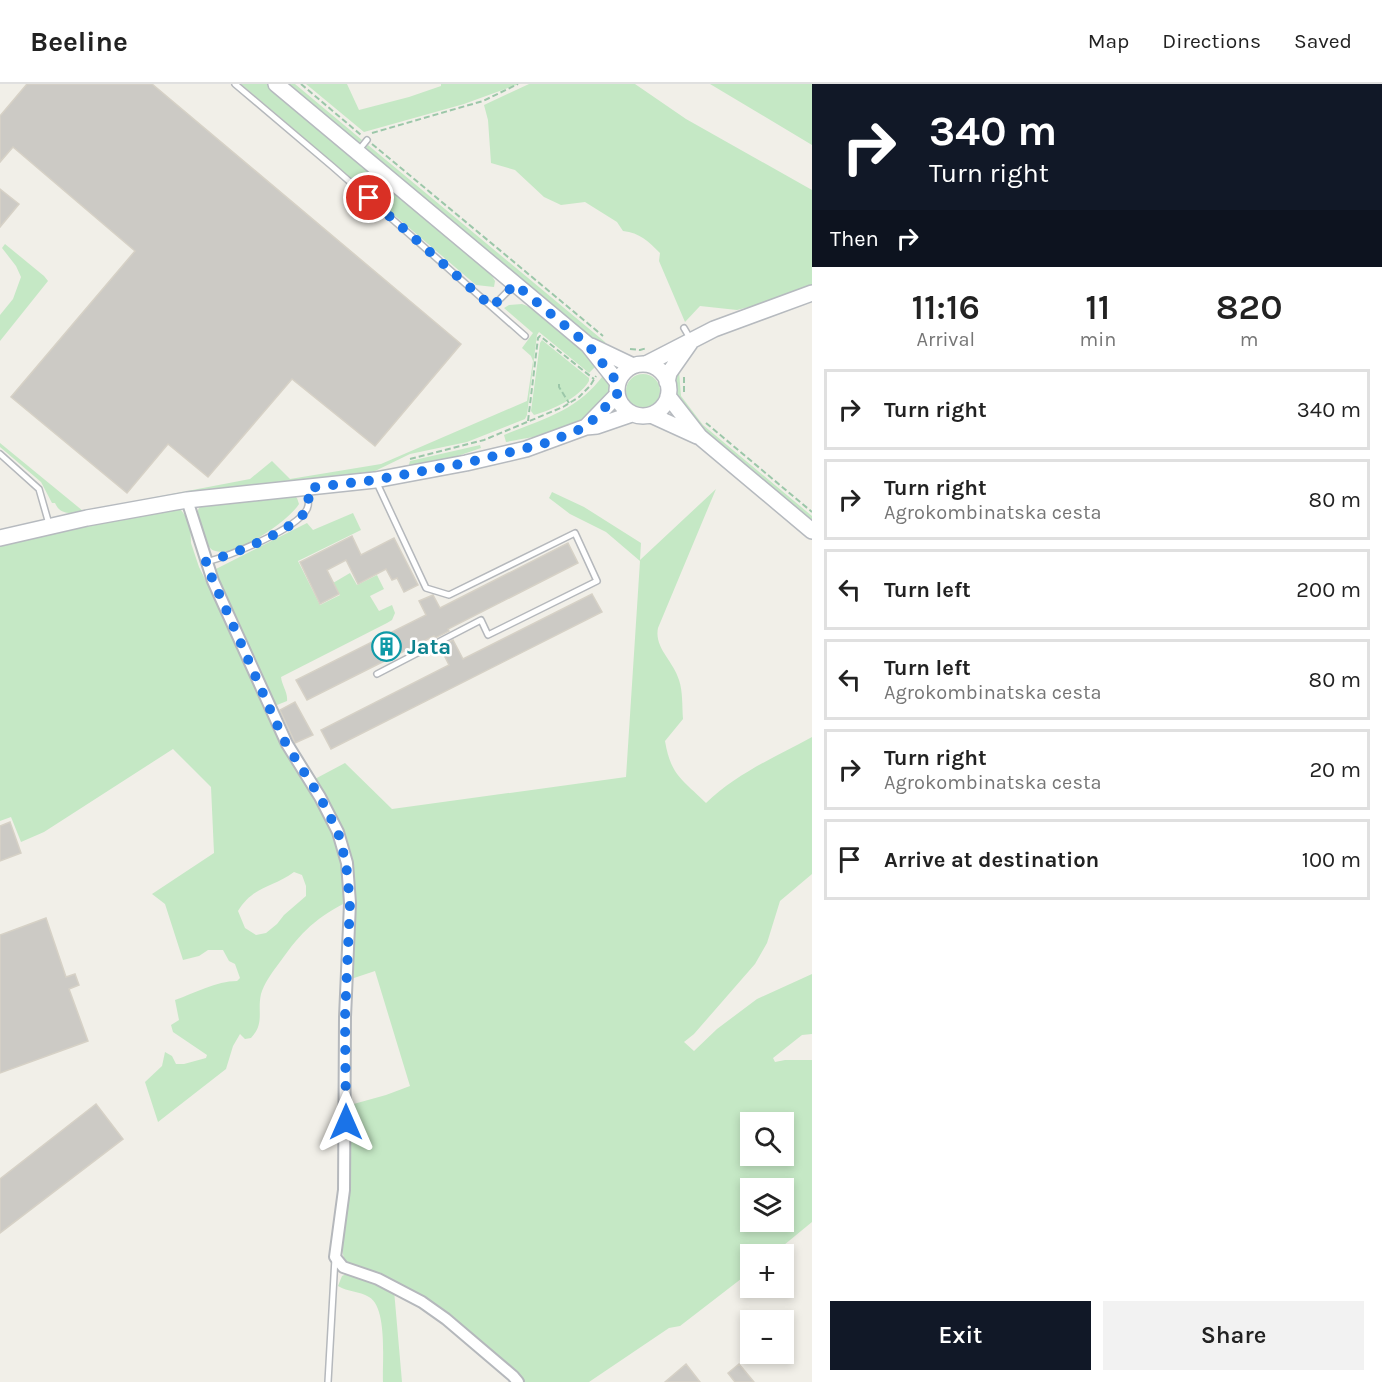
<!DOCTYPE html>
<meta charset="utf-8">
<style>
:root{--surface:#fff;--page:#f2f2f2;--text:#222;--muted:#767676;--line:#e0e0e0;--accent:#111827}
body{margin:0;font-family:Karla,sans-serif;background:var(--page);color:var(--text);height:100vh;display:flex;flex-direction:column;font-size:22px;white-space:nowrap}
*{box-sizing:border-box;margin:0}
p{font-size:20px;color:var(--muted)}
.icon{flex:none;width:33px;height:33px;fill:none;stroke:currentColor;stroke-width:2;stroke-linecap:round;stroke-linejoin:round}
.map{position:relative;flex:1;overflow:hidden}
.panel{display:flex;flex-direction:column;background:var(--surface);width:570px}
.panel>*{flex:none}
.hud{background:#111827;color:#fff;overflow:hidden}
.buttons{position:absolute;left:740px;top:1028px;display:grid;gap:12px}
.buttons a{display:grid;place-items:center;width:54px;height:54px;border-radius:0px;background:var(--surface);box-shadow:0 3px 9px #0003;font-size:30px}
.pin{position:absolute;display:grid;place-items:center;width:51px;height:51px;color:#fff;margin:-26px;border:3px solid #fff;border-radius:50%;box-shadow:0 2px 6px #0007}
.me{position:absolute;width:66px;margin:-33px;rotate:0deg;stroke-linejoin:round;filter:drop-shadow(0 0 4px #0008)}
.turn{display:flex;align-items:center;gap:21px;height:126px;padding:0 18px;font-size:27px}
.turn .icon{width:78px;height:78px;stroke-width:2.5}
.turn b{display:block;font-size:42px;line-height:51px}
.then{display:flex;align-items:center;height:57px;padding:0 18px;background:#0003;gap:12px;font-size:22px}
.eta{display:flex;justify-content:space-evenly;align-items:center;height:102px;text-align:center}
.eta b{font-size:36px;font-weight:600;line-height:42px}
.action{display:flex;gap:12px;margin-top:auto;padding:12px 18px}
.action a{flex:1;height:69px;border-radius:0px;background:var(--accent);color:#fff;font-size:24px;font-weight:600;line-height:69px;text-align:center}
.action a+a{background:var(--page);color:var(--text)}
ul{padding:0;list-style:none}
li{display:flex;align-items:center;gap:18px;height:81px;margin:0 12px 9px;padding:0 6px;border:3px solid var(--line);border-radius:0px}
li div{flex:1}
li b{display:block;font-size:22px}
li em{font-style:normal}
header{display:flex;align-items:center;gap:36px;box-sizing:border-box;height:84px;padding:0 30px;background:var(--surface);border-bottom:2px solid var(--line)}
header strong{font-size:28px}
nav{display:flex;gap:33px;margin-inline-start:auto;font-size:21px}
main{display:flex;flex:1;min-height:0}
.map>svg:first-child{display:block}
.green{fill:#c5e8c5;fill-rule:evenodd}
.building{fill:#cccac5;stroke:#d6d1c6;stroke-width:1.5}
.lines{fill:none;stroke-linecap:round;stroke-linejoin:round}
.lane-casing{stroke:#b5b8bc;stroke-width:8}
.street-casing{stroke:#b5b8bc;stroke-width:14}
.secondary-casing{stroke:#b6babf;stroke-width:18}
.path{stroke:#9cc7a9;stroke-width:2;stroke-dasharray:6 3;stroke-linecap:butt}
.lane{stroke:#fff;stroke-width:5}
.street{stroke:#fff;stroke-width:10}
.secondary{stroke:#fff;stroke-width:15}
.route{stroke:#1a73e8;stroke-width:10;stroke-dasharray:0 18}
.labels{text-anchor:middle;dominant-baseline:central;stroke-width:5;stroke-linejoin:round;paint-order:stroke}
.culture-label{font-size:22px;font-weight:bold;fill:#0d838f;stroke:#fff;text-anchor:start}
</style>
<header>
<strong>Beeline</strong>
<nav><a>Map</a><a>Directions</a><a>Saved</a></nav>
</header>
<main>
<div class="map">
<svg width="812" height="1298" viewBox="0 0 812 1298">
<rect width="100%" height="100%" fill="#f1efe8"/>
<path class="green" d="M241 0H267L489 187 495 197 494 203 476 201Z
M286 0H295L362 56 358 60Z
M306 0H347L359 26 409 13 441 2V0H519L464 20 364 48Z
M529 0H635L686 35 812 106V203L785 214 737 226 700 222 685 238 659 177 660 169C648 157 640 149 623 147L617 138 585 118 561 121 544 113 515 86 491 79 488 36 484 21Z
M710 0H812V61Z
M368 61 605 258 609 266 595 258 364 65Z
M5 160 44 192 48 197 0 257V231L13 215 21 193 16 182 2 164Z
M522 220C546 228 580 261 598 280L589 289 539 248 537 251 527 331 525 335 467 358 410 370 375 387 319 395 209 405 79 429C67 429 60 430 55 419H52L41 398 0 363V359L83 427 250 395 272 377 290 395 381 380 527 317 533 277 531 272 522 264 533 249 504 224 509 221Z
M542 256 589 294V297C579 314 552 326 534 331L531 327 540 259Z
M679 287 681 312 703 341 812 432V439L707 352 675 313 674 291Z
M605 289C615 308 610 310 596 324 568 350 541 351 506 358L504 351C545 334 578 327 605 289Z
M626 307a17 17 0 1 1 34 0a17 17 0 1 1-34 0Z
M480 361 481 364 446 376 408 384 410 377Z
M716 405 658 544C654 564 673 576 679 596 683 608 682 622 683 635L665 657C671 692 682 695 706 719 736 690 775 673 812 653V790L780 817 767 859 755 880 694 950 684 958 694 967 717 945 757 915 812 890V950L802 951 773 974 775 978 785 976H812V1138L773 1170H750V1188L680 1242 669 1244 589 1298H524L422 1213 402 1201 347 1179 344 1175 341 1161 348 1105 350 1021 386 1011 410 1002 375 887 351 895 352 792 313 696 345 679 392 725 626 693 640 477 606 448 570 430 549 414 552 408 584 423 641 459 640 476ZM750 1038H783V1071H750ZM750 1104H783V1137H750Z
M293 411 297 414 299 420C290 436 229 479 211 465 202 457 200 441 196 430L201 420Z
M174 425 181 426 190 438 191 459 199 483 244 573 272 640 284 664 323 724 341 769 345 799V819C311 837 299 851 277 882 271 890 264 900 261 910 257 928 265 939 251 954L245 955 240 950 233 962 226 985 158 1038 145 998 162 982 165 968 172 972 176 980H184L206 974 207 971 173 948 171 941 179 936 175 916C195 909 216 897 237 897L240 894 235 880 229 877 223 866H208L199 872 183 876 165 820 152 810 214 769 211 703 173 665 44 748 21 758 11 733 0 737V460ZM294 788 302 791 306 802V812L284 831 277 840 266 849 256 851 245 844 238 827C253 802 272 804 294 788Z
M353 429 361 446 298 477 320 521 340 511 333 499 350 489 357 501 377 491 384 505 370 512 379 527 392 521 395 529 392 536 387 539 281 593C282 602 288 608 287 617L277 621 273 620 212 487 307 439 313 446Z
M346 1190 367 1195 394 1206 402 1298H383C382 1279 388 1224 369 1213 359 1207 348 1208 338 1202L342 1192Z"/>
<path class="building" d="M27 0H152L461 260 375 362 292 295 208 393 168 360 127 409 11 313 135 167 13 63 0 78V32Z
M0 105 19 120 0 143Z
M352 452 361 471 394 454 418 501 404 508 397 494 392 496 386 485 358 500 346 476 327 486 339 510 320 520 300 478Z
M568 459 578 479 448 545 449 547 435 554 434 552 307 616 296 596 426 531 419 517 433 511 440 524Z
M592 510 602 528 331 665 321 646 449 581 440 563 453 556 463 575Z
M295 618 313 651 295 659 280 626Z
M10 738 21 769 0 777V742Z
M46 834 66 893 75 890 79 901 69 905 88 957 0 989V851Z
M96 1020 123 1055 0 1149V1095Z
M686 1280 700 1298H665Z
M739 1280 754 1298H735L728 1289Z"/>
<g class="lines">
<defs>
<path id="lane" d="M235 0 333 83 525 252
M358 67 367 56
M492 223 514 201
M684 244 691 256
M0 370 39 405 49 440
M376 397 426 504 449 511 575 449 597 497 488 551 481 536 377 590
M206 478C229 472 296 446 307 425 310 419 308 413 308 406
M328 1298 335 1174"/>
<path id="street" d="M187 416 213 497 287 660 320 713 338 748 347 779 350 819 345 933 344 1106 335 1173 343 1183 378 1195 422 1218 446 1235 513 1292 518 1298"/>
<path id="secondary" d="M276 0 588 261 618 299
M591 262 633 282
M646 280 714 245 812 209
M617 306a26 26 0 1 1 52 0a26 26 0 1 1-52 0Z
M667 298 669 289 690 259
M668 312 700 353 812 447
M651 331 697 352
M586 343 617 311
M0 454 87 434 187 416 375 396 466 379 526 365 586 343 597 342 632 330"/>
</defs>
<use href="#lane" class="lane-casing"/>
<use href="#street" class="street-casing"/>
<use href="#secondary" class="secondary-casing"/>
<path class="path" d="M301 0 361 51
M372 49 483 17 518 0
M372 60 603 252
M630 265 640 266 647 264
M684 293V311
M559 300V303L569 319
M528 337 538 254 540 252 594 295
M706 339 812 428
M410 375 484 356 563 323 579 313 590 302 596 292"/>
<use href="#lane" class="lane"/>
<use href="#street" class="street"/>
<use href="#secondary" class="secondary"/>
</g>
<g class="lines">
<path class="route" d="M346 1038 345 933 350 819 346 779 338 748 320 713 286 660 273 632 205 478C229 472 291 448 306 427 310 421 308 412 308 404L375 396 466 379 543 360 586 343 617 311 618 299 588 261 515 200 492 223 369 114"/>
</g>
<defs>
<symbol id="building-ring" viewBox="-11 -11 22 22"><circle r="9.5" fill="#fff" stroke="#0f9aa8" stroke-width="1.5"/><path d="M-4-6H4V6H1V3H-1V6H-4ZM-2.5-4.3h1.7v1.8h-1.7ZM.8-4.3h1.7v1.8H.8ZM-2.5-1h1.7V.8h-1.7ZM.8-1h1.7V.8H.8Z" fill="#0f9aa8"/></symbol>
</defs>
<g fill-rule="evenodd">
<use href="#building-ring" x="370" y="546" width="33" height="33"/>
</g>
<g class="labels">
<g class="culture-label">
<text x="407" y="563">Jata</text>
</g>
</g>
</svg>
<div class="buttons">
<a><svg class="icon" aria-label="search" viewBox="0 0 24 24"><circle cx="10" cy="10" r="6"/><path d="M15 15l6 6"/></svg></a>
<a><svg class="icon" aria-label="layers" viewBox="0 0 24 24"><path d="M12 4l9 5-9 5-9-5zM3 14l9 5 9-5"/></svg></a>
<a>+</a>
<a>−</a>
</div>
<div class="pin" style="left:369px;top:114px;background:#d93025"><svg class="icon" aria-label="arrive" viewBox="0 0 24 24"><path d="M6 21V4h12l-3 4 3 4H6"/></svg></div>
<svg class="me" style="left:346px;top:1038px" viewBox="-20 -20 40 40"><path d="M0-17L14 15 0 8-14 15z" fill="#1a73e8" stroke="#fff" stroke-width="4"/></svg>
</div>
<section class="panel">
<div class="hud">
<div class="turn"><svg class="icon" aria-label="right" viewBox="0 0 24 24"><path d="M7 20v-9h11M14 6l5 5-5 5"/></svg><div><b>340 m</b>Turn right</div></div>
<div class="then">Then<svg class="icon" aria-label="right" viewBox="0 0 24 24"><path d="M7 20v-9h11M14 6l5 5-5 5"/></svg></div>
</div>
<div class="eta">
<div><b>11:16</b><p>Arrival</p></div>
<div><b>11</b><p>min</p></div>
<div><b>820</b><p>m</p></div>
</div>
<ul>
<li><svg class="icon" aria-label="right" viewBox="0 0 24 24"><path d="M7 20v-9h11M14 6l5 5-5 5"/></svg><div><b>Turn right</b></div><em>340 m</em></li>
<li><svg class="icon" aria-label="right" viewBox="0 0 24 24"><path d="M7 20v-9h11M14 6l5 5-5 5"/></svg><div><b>Turn right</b><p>Agrokombinatska cesta</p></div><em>80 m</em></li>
<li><svg class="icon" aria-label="left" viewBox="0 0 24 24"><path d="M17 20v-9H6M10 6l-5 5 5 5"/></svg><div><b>Turn left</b></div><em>200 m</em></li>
<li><svg class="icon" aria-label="left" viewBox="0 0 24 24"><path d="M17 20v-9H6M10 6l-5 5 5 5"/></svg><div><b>Turn left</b><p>Agrokombinatska cesta</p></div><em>80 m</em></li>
<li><svg class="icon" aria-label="right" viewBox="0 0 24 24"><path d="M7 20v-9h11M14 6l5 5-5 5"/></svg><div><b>Turn right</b><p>Agrokombinatska cesta</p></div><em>20 m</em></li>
<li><svg class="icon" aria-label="arrive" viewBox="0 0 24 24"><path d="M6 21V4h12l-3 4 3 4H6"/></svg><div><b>Arrive at destination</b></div><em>100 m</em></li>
</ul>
<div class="action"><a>Exit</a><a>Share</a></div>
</section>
</main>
